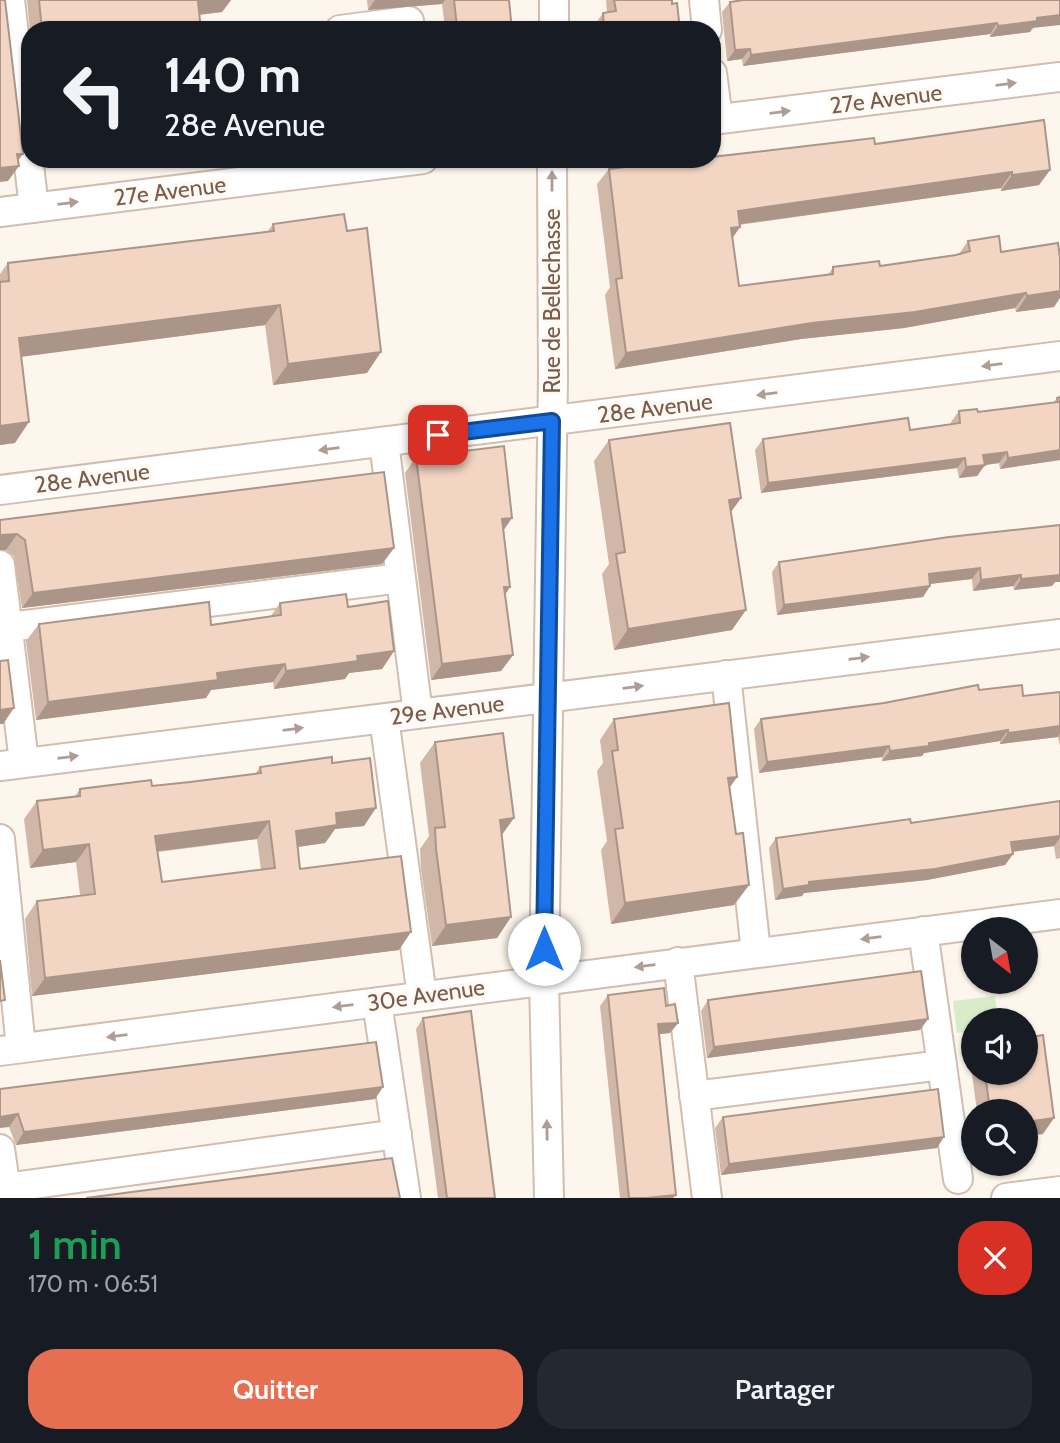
<!DOCTYPE html>
<html lang="fr">
<meta charset="utf-8">
<style>
:root{--surface:#171b24;--page:#242831;--text:#f1f3f6;--muted:#9ea1a6;--accent:#e76f51}
body{margin:0;font-family:Cabin,sans-serif;background:var(--page);color:var(--text);height:100vh;display:flex;flex-direction:column;font-size:26px;white-space:nowrap}
*{box-sizing:border-box;margin:0}
p{font-size:23px;color:var(--muted)}
.icon{flex:none;width:38px;height:38px;fill:none;stroke:currentColor;stroke-width:2;stroke-linecap:round;stroke-linejoin:round}
.map{position:relative;height:1198px;overflow:hidden}
.panel{display:flex;flex-direction:column;background:var(--surface);flex:1}
.panel>*{flex:none}
.guide{position:absolute;left:21px;top:21px;width:700px;height:147px;border-radius:28px;box-shadow:0 2px 5px #0004;background:#171b24;color:var(--text);overflow:hidden}
.needle{width:46px;rotate:149deg}
.controls{position:absolute;left:961px;top:917px;display:grid;gap:14px}
.controls a{display:grid;place-items:center;width:77px;height:77px;border-radius:50%;background:var(--surface);box-shadow:0 2px 5px #0004;font-size:35px}
.pin{position:absolute;display:grid;place-items:center;width:60px;height:60px;color:#fff;margin:-30px;border-radius:14px;box-shadow:0 4px 10px #0006}
.me{position:absolute;width:77px;margin:-38px;rotate:0deg;stroke-linejoin:round;filter:drop-shadow(0 0 5px #0008)}
.turn{display:flex;align-items:center;gap:24px;height:147px;padding:0 28px;font-size:32px}
.turn .icon{width:91px;height:91px;stroke-width:2.5}
.turn b{display:block;font-size:49px;line-height:60px}
.round{display:grid;place-items:center;flex:none;width:74px;height:74px;border-radius:28px;background:var(--page)}
.overview{display:flex;align-items:center;justify-content:space-between;height:119px;padding:0 28px}
h1{font-size:42px;font-weight:600;line-height:52px;color:#1e9e55}
.cta{display:flex;gap:14px;margin-top:auto;padding:14px 28px}
.cta a{flex:1;height:80px;border-radius:28px;background:var(--accent);color:#fff;font-size:28px;font-weight:600;line-height:80px;text-align:center}
.cta a+a{background:var(--page);color:var(--text)}
.map>svg:first-child{display:block}
.green{fill:#d8ecc9}
.lines{fill:none;stroke-linecap:round;stroke-linejoin:round}
.minor-casing{stroke:#d1beb0;stroke-width:32}
.minor{stroke:#fff;stroke-width:28}
.wall{fill:#d1b7a8;fill-rule:evenodd}
.shaded-wall{fill:#aa9588}
.building{fill:#f3d5c3;stroke:#aa9588;stroke-width:2;fill-rule:evenodd}
.oneway{fill:#af9d94}
.route-casing{stroke:#114b97;stroke-width:18}
.route{stroke:#1a73e8;stroke-width:12}
.labels{text-anchor:middle;dominant-baseline:central;stroke-width:7;stroke-linejoin:round;paint-order:stroke}
.street-label{font-size:23px;fill:#7a5c4d;stroke:#fffaf3}
</style>
<div class="map">
<svg width="1060" height="1198" viewBox="0 0 1060 1198">
<rect width="100%" height="100%" fill="#fdf6ec"/>
<path class="green" d="M995 996 998 1020H973V1031L957 1033 953 1001Z"/>
<g class="lines">
<defs>
<path id="minor" d="M10 0 34 208
M704 0 707 30
M340 30 409 21
M554 30V0
M712 73 718 119
M712 120 1060 77
M0 212 423 159
M384 442 418 714
M0 490 1060 356
M0 565 24 762
M0 628 401 578
M726 675 756 952
M384 718 422 996
M0 766 1060 634
M0 839 21 1048
M923 931 958 1179
M678 962 707 1198
M377 1002 406 1198
M0 1051 1060 914
M694 1096 942 1065
M0 1149 7 1198
M5 1188 397 1134
M549 1198 544 980 553 378 552 159
M1006 1198 1060 1191"/>
</defs>
<use href="#minor" class="minor-casing"/>
<use href="#minor" class="minor"/>
</g>
<path class="wall" d="M27 0H231L222 12 199 15 201 30H30Z
M367 0H509L512 30 445 28 442 4 368 10Z
M606 0H672L680 30H596V23L603 13 607 12Z
M1060 0 1030 32 990 37V34L743 66 742 59 727 61 722 12 730 2Z
M875 144 1050 170 1039 185 1001 191V188L739 225 740 227 732 238 739 286 828 275 833 267 880 266 959 254 968 241 1001 252 1054 307 1016 312 1015 308 904 328 801 339 615 369 605 295 610 287 597 184 609 169Z
M273 224 367 373 273 385 265 325 21 356 15 443 0 445V274L8 263 268 231Z
M1060 397V460L1000 469 999 463 985 465 977 476 959 478 957 468 761 493 755 450 763 439 910 430 951 425V422L959 411 978 412 1054 402 1057 398Z
M609 440 741 498 731 512 732 630 614 650 602 574 609 564 594 461Z
M416 457 504 530 510 587 505 595 513 655 501 671 431 680 405 473Z
M0 520 394 548 382 564 22 608 14 556 6 550Z
M949 537 1055 582 1052 586 1014 590 1013 586 973 591 972 579 930 584V586L923 597 777 615 772 572 779 562Z
M280 603 348 607 394 651 382 669 349 673 345 679 274 689 273 682 211 690 206 698 36 720 26 641 39 624 211 625 270 617Z
M979 690 1023 696 1060 692V746L1058 737 1000 744V741L924 753 922 756 882 761V757L759 773 754 729 761 719Z
M614 719 737 777 730 787 736 834 749 885 734 905 611 924 601 850 607 841 597 771 603 763 600 740Z
M435 742 502 835 511 917 497 938 432 946 421 869 420 849 429 836 420 763Z
M332 763 364 826 335 829 325 843 298 847 300 869 399 950 32 996 25 919 37 901 80 895 76 862 30 868 24 819 37 801 75 796 80 789 152 786 190 782 255 774 260 767ZM257 839 261 870 162 882 158 852Z
M1060 801V858L1056 859 1054 846 1012 852 1013 854 1005 865 927 880 804 893 802 896 775 900 769 848 776 838 911 823Z
M608 995 666 1006 678 1023 670 1033 659 1034 673 1198H620L600 1006Z
M708 1000 928 1019 920 1030 707 1058 701 1011Z
M423 1018 495 1198H438L416 1029Z
M973 1055V1073H1026L1043 1134 1026 1136V1111H977L970 1060Z
M383 1087 375 1099 16 1145 9 1127 0 1089Z
M723 1117 937 1148 721 1175 715 1128Z"/>
<path class="shaded-wall" d="M210 0H231L222 12 187 16 198 2Z
M375 0H445L442 4 368 10Z
M1060 15V25L1032 28 1030 32 990 37 998 26 1037 18Z
M997 23 990 34 743 66 751 55Z
M750 49 742 59 727 61 735 50Z
M17 154H23L14 166H19L8 181 0 182V168Z
M49 159H86L46 164Z
M1050 170 1039 185 1001 191 1012 175Z
M1012 172 1001 188 727 226 738 211Z
M740 227 729 243 731 228Z
M1060 291V298L1054 307 1016 312 1027 296Z
M1026 293 1015 308 904 328 801 339 615 369 626 353 812 323Z
M280 305 265 325 5 359 19 338Z
M381 352 367 373 273 385 288 364Z
M29 422 15 443 0 445V426Z
M1060 450V460L1000 469 1008 458Z
M1007 452 999 463 985 465 977 476 959 478 966 467 983 455Z
M965 458 957 468 761 493 768 483Z
M741 498 726 519 729 500Z
M512 518 501 534 502 519Z
M17 534 6 550H0V538L2 535Z
M394 548 382 564 22 608 33 593Z
M980 568 972 579 921 585 929 574Z
M1060 572V582H1055L1052 586 1014 590 1021 579Z
M1021 575 1013 586 973 591 981 580Z
M930 586 923 597 777 615 784 605Z
M504 587H510L499 603Z
M746 610 732 630 614 650 628 629Z
M394 651 382 669 349 673 345 679 274 689 286 671 357 656Z
M513 655 501 671 431 680 442 664Z
M285 664 273 682 211 690 206 698 36 720 48 702 217 673Z
M14 708 3 724H0V710Z
M1060 726V734L1058 737 1000 744 1008 733Z
M1008 730 1000 741 924 753 922 756 882 761 890 751 929 743Z
M889 746 882 757 759 773 767 762Z
M737 777 723 797 728 778Z
M376 808 364 826 335 829 325 843 283 849 296 831 336 813Z
M514 818 499 839 500 820Z
M269 821 257 839 143 853 155 836Z
M1060 836V838L1054 846 1003 853 1011 842Z
M89 844 76 862 30 868 43 850Z
M1013 854 1005 865 927 880 804 893 802 896 775 900 783 889 809 882Z
M749 885 734 905 611 924 625 903Z
M511 917 497 938 432 946 446 925Z
M411 932 399 950 32 996 45 978Z
M928 1019 920 1030 707 1058 714 1047Z
M678 1023 670 1033 650 1035 658 1024Z
M383 1087 375 1099 16 1145 24 1132Z
M18 1114 9 1127 0 1128V1117Z
M1054 1118 1043 1134 1026 1136V1122Z
M944 1137 937 1148 721 1175 729 1164Z
M676 1195 673 1198H646Z"/>
<path class="building" d="M0 0H5L23 154H17L19 166 0 168Z
M39 0H210L198 2 201 30H42Z
M454 0H509L512 30H433L457 27Z
M614 0H672V4L677 3 680 30H604L603 13 616 11Z
M744 0H1060V15L1037 18V21L998 26 997 23 751 55 750 49 735 50 730 2Z
M413 24 414 30H368Z
M1044 120 1050 170 1012 175V172L738 211 740 227 731 228 739 286 833 274V267L879 261 880 266 956 255 970 251 968 241 999 236 1001 252 1058 243 1060 258V291L1027 296 1026 293 915 312 812 323 626 353 616 279 622 278 609 169 689 159H712V157L874 138 875 144Z
M344 214 347 231 367 228 381 352 288 364 280 305 19 338 29 422 0 426V282L9 281 8 263 274 231 273 224Z
M1060 397V450L1008 458 1007 452 983 455 985 465 966 467 965 458 768 483 763 439 908 418 910 430 960 423 959 411 977 409 978 412 1058 402 1057 398Z
M730 423 741 498 729 500 746 610 628 629 616 554 625 552 609 440Z
M504 446 512 518 502 519 510 587H504L513 655 442 664 416 457Z
M384 472 394 548 33 593 25 540 17 534 2 535 0 539V520Z
M1060 525V575L1021 579V575L981 580 980 568 929 574 930 586 784 605 779 562 949 537Z
M346 594 348 607 388 601 394 651 357 656 358 661 286 671 285 664 217 673 218 680 48 702 39 624 209 602 211 625 281 615 280 603Z
M8 660 14 708 0 710V661Z
M978 685 979 690 1022 685 1023 696 1060 692V726L1008 733V730L929 743V746L890 751 889 746 767 762 761 719 884 703Z
M729 703 737 777 728 778 736 834 743 833 749 885 625 903 615 829 623 828 612 751 618 750 614 719Z
M503 733 514 818 500 820 511 917 446 925 436 849 435 828 445 827 435 742Z
M332 757V763L370 758 376 808 336 813 337 825 296 831 300 869 401 856 411 932 45 978 37 901 95 894 89 844 43 850 37 801 80 796V789L151 780 152 786 190 782 261 773 260 767ZM269 821 275 868 162 882 155 836Z
M1060 801V836L1011 842 1013 854 935 869 809 882V885L783 889 776 838 910 819 911 823Z
M0 960 5 1000 0 1001Z
M921 971 928 1019 714 1047 708 1000Z
M664 988 666 1006 675 1004 678 1023 658 1024 676 1195 646 1198H629L608 995Z
M471 1011 495 1198H447L423 1018Z
M1043 1035 1054 1118 1026 1122V1111H990L985 1073H1026V1038Z
M376 1042 383 1087 24 1132 18 1114 0 1117V1089Z
M938 1089 944 1137 729 1164 723 1117Z
M392 1158 400 1198H86Z"/>
<defs><path id="oneway-solid" d="M-6-.8H1V-3.2L6.5 0L1 3.2V.8H-6Z" transform="scale(1.75)"/></defs>
<g class="oneway">
<use href="#oneway-solid" transform="translate(1006 84) rotate(-7)"/>
<use href="#oneway-solid" transform="translate(780 112) rotate(-7)"/>
<use href="#oneway-solid" transform="translate(552 181) rotate(-90)"/>
<use href="#oneway-solid" transform="translate(68 203) rotate(-7)"/>
<use href="#oneway-solid" transform="translate(992 365) rotate(173)"/>
<use href="#oneway-solid" transform="translate(767 394) rotate(173)"/>
<use href="#oneway-solid" transform="translate(329 449) rotate(173)"/>
<use href="#oneway-solid" transform="translate(859 658) rotate(-7)"/>
<use href="#oneway-solid" transform="translate(633 687) rotate(-7)"/>
<use href="#oneway-solid" transform="translate(293 729) rotate(-7)"/>
<use href="#oneway-solid" transform="translate(68 757) rotate(-7)"/>
<use href="#oneway-solid" transform="translate(871 938) rotate(173)"/>
<use href="#oneway-solid" transform="translate(645 966) rotate(173)"/>
<use href="#oneway-solid" transform="translate(343 1006) rotate(173)"/>
<use href="#oneway-solid" transform="translate(117 1036) rotate(173)"/>
<use href="#oneway-solid" transform="translate(547 1130) rotate(-91)"/>
</g>
<g class="lines">
<defs>
<path id="route" d="M438 435 552 421 544 949"/>
</defs>
<use href="#route" class="route-casing"/>
<use href="#route" class="route"/>
</g>
<g class="labels">
<g class="street-label">
<text transform="translate(886 99) rotate(-7)">27e Avenue</text>
<text transform="translate(170 191) rotate(-7)">27e Avenue</text>
<text transform="translate(552 301) rotate(-90)">Rue de Bellechasse</text>
<text transform="translate(655 408) rotate(-7)">28e Avenue</text>
<text transform="translate(92 478) rotate(-7)">28e Avenue</text>
<text transform="translate(447 710) rotate(-7)">29e Avenue</text>
<text transform="translate(426 995) rotate(-8)">30e Avenue</text>
</g>
</g>
</svg>
<div class="controls">
<a><svg class="needle" viewBox="-14 -14 28 28"><path d="M0-13l5 13h-10z" fill="#e53935"/><path d="M0 13l5-13h-10z" fill="#9ea1a6"/></svg></a>
<a><svg class="icon" aria-label="sound" viewBox="0 0 24 24"><path d="M4 9h4l5-4v14l-5-4H4zM17 9q2 3 0 6"/></svg></a>
<a><svg class="icon" aria-label="search" viewBox="0 0 24 24"><circle cx="10" cy="10" r="6"/><path d="M15 15l6 6"/></svg></a>
</div>
<div class="pin" style="left:438px;top:435px;background:#d93025"><svg class="icon" aria-label="arrive" viewBox="0 0 24 24"><path d="M6 21V4h12l-3 4 3 4H6"/></svg></div>
<svg class="me" style="left:544px;top:949px" viewBox="-20 -20 40 40"><circle r="19" fill="#fff"/><path d="M0-13L10 11 0 6-10 11z" fill="#1a73e8"/></svg>
<div class="guide">
<div class="turn"><svg class="icon" aria-label="left" viewBox="0 0 24 24"><path d="M17 20v-9H6M10 6l-5 5 5 5"/></svg><div><b>140 m</b>28e Avenue</div></div>
</div>
</div>
<section class="panel">
<div class="overview"><div><h1>1 min</h1><p>170 m · 06:51</p></div><a class="round" style="background:#d93025;color:#fff"><svg class="icon" aria-label="close" viewBox="0 0 24 24"><path d="M6 6l12 12M18 6L6 18"/></svg></a></div>
<div class="cta"><a>Quitter</a><a>Partager</a></div>
</section>
